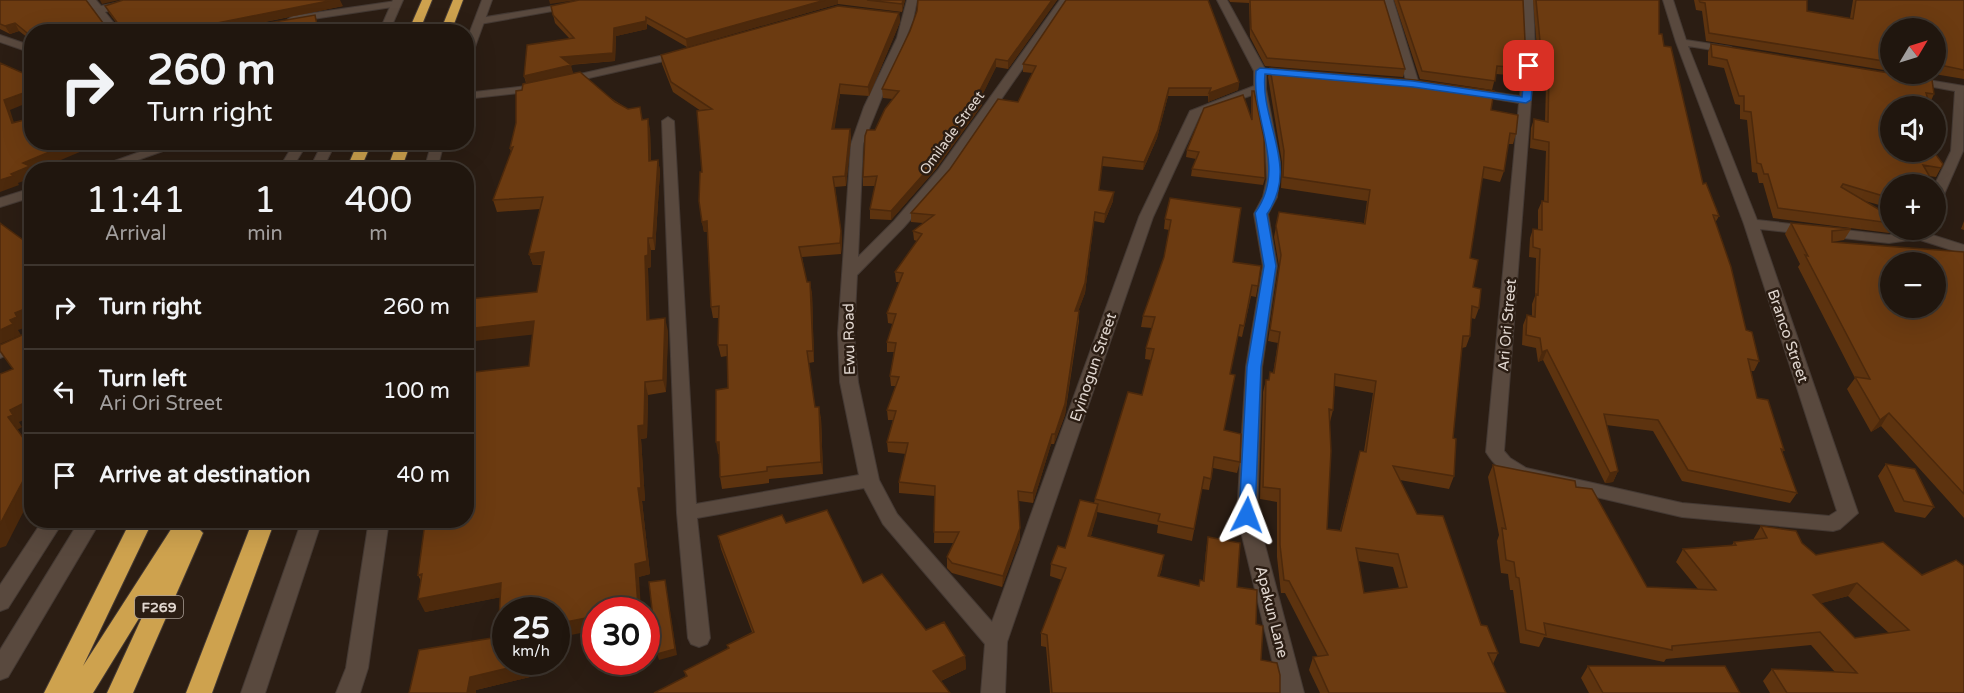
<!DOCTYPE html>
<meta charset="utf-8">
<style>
:root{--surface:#20160e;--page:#2d231c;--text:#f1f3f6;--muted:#a29f9e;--line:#3d352e}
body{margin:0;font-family:"Varela Round",sans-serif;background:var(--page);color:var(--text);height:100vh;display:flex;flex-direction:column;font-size:22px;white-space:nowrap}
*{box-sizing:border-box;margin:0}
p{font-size:20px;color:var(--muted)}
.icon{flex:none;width:33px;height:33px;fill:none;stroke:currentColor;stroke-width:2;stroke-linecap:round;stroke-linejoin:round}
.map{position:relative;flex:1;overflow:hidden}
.side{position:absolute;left:24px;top:162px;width:450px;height:366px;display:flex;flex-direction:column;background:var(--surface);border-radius:24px;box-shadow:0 6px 24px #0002,0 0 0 2px var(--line)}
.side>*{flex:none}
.hud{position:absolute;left:24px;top:24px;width:450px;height:126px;border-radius:24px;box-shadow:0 6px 24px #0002,0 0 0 2px var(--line);background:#20160e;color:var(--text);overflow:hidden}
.needle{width:39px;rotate:52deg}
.tools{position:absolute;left:1880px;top:18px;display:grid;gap:12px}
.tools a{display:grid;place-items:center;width:66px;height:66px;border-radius:50%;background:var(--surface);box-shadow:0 6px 24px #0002,0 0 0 2px var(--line);font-size:30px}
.speed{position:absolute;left:492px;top:597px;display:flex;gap:12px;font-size:30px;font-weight:700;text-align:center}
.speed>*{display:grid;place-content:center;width:78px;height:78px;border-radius:50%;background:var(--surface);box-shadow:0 6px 24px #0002,0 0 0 2px var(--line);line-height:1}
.speed small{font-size:15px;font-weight:400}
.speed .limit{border:9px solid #d22;background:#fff;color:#111}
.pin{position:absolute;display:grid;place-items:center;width:51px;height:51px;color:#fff;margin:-26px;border-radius:12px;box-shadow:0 3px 9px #0006}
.me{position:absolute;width:66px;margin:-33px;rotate:3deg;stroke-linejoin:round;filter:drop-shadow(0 0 4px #0008)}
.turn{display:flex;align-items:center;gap:21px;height:126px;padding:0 24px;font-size:27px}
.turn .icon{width:78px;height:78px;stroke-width:2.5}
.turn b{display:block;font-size:42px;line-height:51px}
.eta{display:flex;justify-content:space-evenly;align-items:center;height:102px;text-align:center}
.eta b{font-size:36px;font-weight:600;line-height:42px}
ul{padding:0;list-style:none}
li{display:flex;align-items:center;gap:18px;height:84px;padding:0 24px;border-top:2px solid var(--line)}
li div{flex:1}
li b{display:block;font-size:22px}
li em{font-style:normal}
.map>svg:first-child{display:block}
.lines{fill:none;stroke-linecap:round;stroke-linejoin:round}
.minor-casing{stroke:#443933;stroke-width:2}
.secondary-casing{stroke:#443933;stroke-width:2}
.motorway-casing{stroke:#443933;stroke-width:2}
.minor{fill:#59493e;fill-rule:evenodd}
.secondary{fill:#59493e;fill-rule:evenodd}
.motorway{fill:#cea24e;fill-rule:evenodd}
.wall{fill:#5d330f;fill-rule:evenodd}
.shaded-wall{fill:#4c290c}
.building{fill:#6c3b11;stroke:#4c290c;stroke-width:1.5;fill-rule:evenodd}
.route{fill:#1a73e8;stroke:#114b97;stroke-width:1.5}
.labels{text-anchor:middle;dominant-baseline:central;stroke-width:5;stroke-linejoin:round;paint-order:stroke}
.far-street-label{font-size:14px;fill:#e1d7d0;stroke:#2b1d13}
.shield{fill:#2b1d13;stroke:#aa9f97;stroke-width:1.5}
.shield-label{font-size:14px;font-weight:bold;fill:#e1d7d0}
.street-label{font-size:15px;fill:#e1d7d0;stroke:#2b1d13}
</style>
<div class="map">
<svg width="1964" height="693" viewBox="0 0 1964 693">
<rect width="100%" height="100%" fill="#2b1d13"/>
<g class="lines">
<defs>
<path id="minor" d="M86 0H96L101 6 130 0H148L105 12 121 32H110Z
M591 0H614L480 24 475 21 480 18Z
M907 0H917L913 20 863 144 858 257 894 221 938 170 1060 0H1070L948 176 904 227 857 275 854 333 858 382 879 480 897 514 992 622 1139 217 1190 111 1254 86V71L1217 0H1227L1266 71V89L1280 162 1277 197 1268 214 1277 266 1262 367 1257 515 1304 693H1280L1237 515 1246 367 1263 266 1254 214 1263 197 1267 179 1265 144 1255 94 1201 113 1153 217 1007 642 1005 693H981L985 644 883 524 864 488 697 518 710 638 707 644 699 647 691 644 688 638 677 513 662 121 668 117 674 121 696 504 859 475 840 382 838 333 851 144 864 107 897 38Z
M1383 0H1393L1419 84 1417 86 1407 84Z
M1523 0H1533L1535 49 1504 451 1510 458 1526 468 1682 503 1829 516 1837 511 1744 224 1676 42 1663 0H1673L1686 40 1731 47 1736 50 1731 53 1688 46 1757 220 1889 235 1928 230 1926 233 1964 245V254L1917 239 1889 243 1760 229 1858 513 1840 529 1833 531 1682 517 1514 478C1501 470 1494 465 1486 452L1519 103 1471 95 1465 92 1471 89 1520 96 1525 49Z
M396 1 399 2V6L293 22 288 19 293 16Z
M0 35 32 46V53L0 42Z
M682 51 686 52V56L527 92 474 98 468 95 474 92 527 86Z
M1910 77 1964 86 1963 151 1942 199 1935 203V184L1951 151 1955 91 1906 82 1904 80Z
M295 142H308L291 170H278Z
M32 332V344L0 358V346Z
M43 520H64L8 608 0 611V585Z"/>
<path id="secondary" d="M393 0H403L389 32H379Z
M482 0H492L471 58 466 61V42Z
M168 142H188L110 170H89Z
M323 142H336L322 170H309Z
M432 142H444L437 170H424Z
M32 188V197L0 207V198Z
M80 520H101L8 677 0 680V650Z
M302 520H322L265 693H241Z
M369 520H389L368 668 360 693H336L346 668Z"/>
<path id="motorway" d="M422 0H432L419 32H408Z
M453 0H463L451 32H440Z
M358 142H372L360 170H346Z
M397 142H411L401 170H387Z
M131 520H153L83 666 177 520H200L196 526 203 533 133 693H107L149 602 93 693H44Z
M253 520H275L212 693H186Z"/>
</defs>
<use href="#minor" class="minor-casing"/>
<use href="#secondary" class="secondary-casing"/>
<use href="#motorway" class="motorway-casing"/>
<use href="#minor" class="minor"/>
<use href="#secondary" class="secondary"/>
<use href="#motorway" class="motorway"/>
</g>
<path class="wall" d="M0 0 106 27 118 25 109 13 105 6H343L240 27 317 22 320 32H32V41L19 31 10 34 0 29Z
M579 0H905L902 12 838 4 687 47 647 24V29L616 36 615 61 570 65 573 73 643 119 650 129 651 160H658L660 171 655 250H651V267L648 268 649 320 668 331 666 392 648 395 647 438 641 439 645 501H642L650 574 506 610 530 677 476 690V693H409L498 637 501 597 425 612 421 581 418 575 529 366 537 292 542 265H533L529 254 540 209 497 212 493 200 511 152 510 148 516 123 522 90 526 83 524 76 570 39 555 23 551 6Z
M918 0H1057L1008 69 996 67 981 97 982 105 936 169 891 220 870 219V209L875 186H863V177L875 130 893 99 883 98 882 89 910 31 917 11Z
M1229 0H1384L1405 69 1403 77 1265 66 1250 37 1249 3 1230 2Z
M1394 0H1523L1522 68 1520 76 1496 74 1492 90 1420 79Z
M1533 0H1659V34L1664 46 1703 184 1719 216 1715 223 1746 330 1759 361 1754 371H1751L1757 398 1784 450 1782 453 1797 493 1790 503 1682 481 1653 431 1606 425 1618 471 1613 482 1605 483 1543 360 1538 362 1536 348 1522 345 1523 325 1527 315 1532 316V304L1535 296 1536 258 1529 257 1530 238 1533 229 1538 230V210L1542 201 1544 202 1546 151 1530 148 1531 128 1534 119 1545 121 1546 85 1542 84 1543 78H1535L1537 49Z
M1694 0H1807V11L1850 18 1853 0H1964V79L1934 74H1935V28H1890V71L1706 41 1702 11 1696 10Z
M899 13 900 22 869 96 840 94 834 129H850L851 139 846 186 835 187 841 231 842 241 841 254 802 257 807 282 812 293 814 362 809 363 815 407 821 418 823 474 769 479V483L722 489 720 477 719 454H718L728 388 727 356 721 357 718 345 719 318H713L711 307 707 232H704L702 222 701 111 673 92 662 64 661 55Z
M1711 44 1934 94 1930 103 1890 106 1943 164 1936 177 1929 176 1934 184H1890V208L1865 201 1890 216V230H1897L1895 232 1889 233 1773 218 1763 183H1759L1757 173 1752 172 1747 120 1740 119V105L1735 104 1724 68 1708 65V52Z
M1023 64 1239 82 1238 90 1208 102V96H1168L1157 138 1143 170 1102 166 1099 190 1113 201 1104 223 1094 221 1085 293 1078 311 1079 321 1065 415 1054 444H1051L1033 503 1019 501 1020 539 1002 587 952 573 947 568V557L954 543H934L935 496 899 493V482L906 454 888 452 887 442 893 420H888L887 410 896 386H891L890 376 894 352H887V342L893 324 888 323 887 313 900 282H896L895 272 917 241 914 240 913 231 923 223 911 222V213L1018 102 1033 73 1023 72Z
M1270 68 1491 110 1516 134 1513 144H1508L1504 171 1500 182 1482 178 1470 258 1473 287 1479 308 1475 319 1471 318 1470 336 1466 347 1462 348 1453 438 1454 476 1449 489 1400 480 1417 514 1498 653 1493 664 1506 693H1320L1309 670 1313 657H1318L1285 593H1281L1277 557V502L1260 499 1263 392 1266 380H1269L1270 372 1273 373 1278 343 1268 341 1279 266 1274 237 1279 212 1364 223 1367 201 1281 188 1282 162 1268 77ZM1335 386 1373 393 1364 451H1360L1340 530 1327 529 1330 422 1333 410ZM1358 561 1393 567 1399 588 1364 593Z
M1902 74H1927L1925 77Z
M1252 91 1265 178 1263 185 1191 176 1192 169 1196 159 1186 157 1187 150 1251 117V98Z
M1935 125 1942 143 1937 152 1935 151Z
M1170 198 1233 262 1261 266 1256 297 1251 296 1242 337 1238 336 1230 374 1224 430 1240 462 1237 473 1213 468 1209 490 1202 489 1192 541 1157 533 1158 525 1097 512 1091 536 1162 568 1159 577 1199 586 1200 580 1203 581 1206 550 1208 537 1237 587 1256 624 1261 660 1280 693H1050L1046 647 1041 646V633L1062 580 1050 576 1051 564 1065 548 1094 503 1095 499 1142 395 1151 360 1145 359 1146 348 1152 328 1141 327 1143 316 1164 257 1169 230 1164 229 1165 219Z
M1964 221V230L1961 229Z
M1791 223 1851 229 1844 240 1832 242 1964 252V518L1881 426 1871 432 1847 389 1855 378 1798 267 1800 264 1785 234Z
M1886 464 1934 507 1925 518 1895 512 1878 476Z
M1493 465 1576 487 1647 587 1698 589 1676 562 1683 549 1732 545 1734 542 1753 540 1761 526 1802 543 1816 555 1883 542 1964 693H1770L1763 681 1772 669 1835 672 1811 645 1666 659 1664 662 1544 637 1539 647 1520 643 1513 590H1510L1508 574 1501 573 1497 541 1499 535 1488 477ZM1848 596 1889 633 1855 638 1821 603Z
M786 523 926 630 965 656 966 669 941 681 686 677 684 671 728 649 727 645 752 632 721 549 718 536Z
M1588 666 1740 693H1589L1581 678Z"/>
<path class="shaded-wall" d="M100 0H119L102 4Z
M333 0H340L343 6 220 31 217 23Z
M549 0H577L550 4Z
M825 0H838V4L687 47 686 39Z
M903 0H905L902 12V4Z
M1052 0H1057L1008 69V61Z
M899 13 900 22 869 96 868 87Z
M315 15 317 22 320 32H315L313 26Z
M646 17 647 29 616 36 615 61 563 65 561 57 614 28Z
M15 23 19 31 10 34 5 26Z
M996 59V67L980 100 982 97V105L936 169 891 220V211L977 96Z
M571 65 573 73 527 84 524 76Z
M1239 82 1238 90 1208 102 1209 93Z
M840 84V94L833 139 832 129Z
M1169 88 1168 96 1157 138 1143 170 1144 162Z
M32 90V101L10 110 17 132 12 123 4 100Z
M648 119 650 129 651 171 649 161Z
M850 129 851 139 846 186 845 176Z
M73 142H92L94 146 37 170H32V178L18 183 19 185 0 192V180L11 174 23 163Z
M658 160 660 171 655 250 653 238Z
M1114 192 1113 201 1104 223 1105 214Z
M1095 212 1085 293 1075 320V311Z
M707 221 709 232H704L702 222Z
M1891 230H1897L1895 232 1889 233Z
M841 231 842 241 841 254 840 243Z
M648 238 651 250V267L648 268 650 332 647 320 645 256Z
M544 252 548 264 533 265 529 254Z
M810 282 812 293 814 362 813 351Z
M32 306V319L22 323 24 328 18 330 21 335 0 344V330L15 313Z
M1079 311 1065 415 1054 444 1055 434Z
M665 318 668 331 666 392 663 380Z
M534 321 538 334 466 342V329Z
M1547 350 1543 360 1538 362 1542 352Z
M645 382 648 395 647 438 641 439 645 501H642L650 574 639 577 641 610H618L635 564 638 488V426Z
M32 399V416L19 422 22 427 17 430 8 417 10 410Z
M819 407 821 418 823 474 821 462Z
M1889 413 1881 426 1871 432 1880 420Z
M1052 434 1051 444 1033 503V493Z
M716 442H719L721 454H718Z
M32 464V495L6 546 0 548V524Z
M1618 471 1613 482 1605 483 1610 473Z
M1098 504 1097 516 1087 548 1088 536Z
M1020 528V539L1002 587 1003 576Z
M1164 555 1162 568 1156 589 1158 576Z
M665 580 677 655 659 660 657 654Z
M501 583 507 596 425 612 418 599Z
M1857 583 1848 596 1804 608 1813 595Z
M596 616V630L556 638V624Z
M965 656 966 669 934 684 933 671Z
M525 662H531L530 677 476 690V693H467L470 677Z"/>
<path class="building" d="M0 0H86L106 27 119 25 105 6 123 0H333L217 23 219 27H246L315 15 317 25 313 26 315 32H32V37L15 23 5 26 0 24Z
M579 0H825L686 39 646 17V21L614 28 613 53 561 57 571 65 524 76 527 45 574 38 553 15 551 6Z
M867 0H903L902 4Z
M918 0H1052L1008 61 996 59 977 96 982 97 936 160 891 211 870 209 877 176 863 177 865 136 867 130H875L885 109 899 91 882 89 910 31 917 11Z
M1066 0H1208L1239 82 1209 93 1211 88H1169L1158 130 1144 162 1103 157 1099 190 1114 192 1105 214 1095 212 1085 283 1075 311H1079L1065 404 1055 434H1052L1033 493 1018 491 1020 528 1003 576 952 563 947 557 959 532H934L935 486 899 482 908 443 887 442 896 411 887 410 899 377 890 376 896 343 887 342 896 314 887 313 903 273 895 272 922 234 913 231 934 215 911 213 950 169 998 99 1018 102 1036 66 1023 64Z
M1250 0H1384L1405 69 1267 58 1251 29Z
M1398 0H1523L1525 41 1522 68 1497 66 1495 81 1422 71Z
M1536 0H1659V34H1662L1664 46 1671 47 1703 184 1706 183 1719 216 1713 215 1731 267 1746 330 1752 332 1759 361 1748 359 1757 398 1768 400 1784 450 1781 449 1797 493 1688 470 1658 420 1604 414 1618 471 1610 473 1547 350 1542 352 1540 338 1526 335 1527 315 1535 317 1536 294 1538 295 1540 249 1533 247V229L1542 230V201L1548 202 1549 142 1533 139 1534 119 1548 122 1549 77 1545 76V70H1538L1540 41Z
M1699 0H1807V11L1853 19 1856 0H1964V70L1935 64V28H1890V62L1709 33 1705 3 1700 2Z
M838 6 899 13 868 87 840 84 832 129H850L845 176 833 177 841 231 840 243 799 247 807 282H810L813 351H807L815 407H819L821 462 767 467V471L720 477 719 442H716V390L728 388 727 345H718L719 306 711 307 707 221 702 222 699 201 700 172H702L697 111 712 109 671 82 661 55Z
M1711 44 1932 80 1934 94 1926 93 1930 106H1890V152H1934L1943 164 1941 168 1923 165 1934 184H1913L1903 182 1904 184H1890V198L1843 184 1841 187 1890 216V223L1778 208 1768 174H1764L1761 164 1757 163 1751 112 1744 111V96H1739L1727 60 1712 57Z
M0 63 32 77V90L4 100 12 123 32 118V142H73L23 163 30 166 11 174 13 176 0 180Z
M1270 68 1415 80 1494 91 1491 110 1518 115 1516 134 1510 133 1504 171 1484 167 1470 258 1478 260 1473 287 1481 289 1479 308 1472 306 1470 336H1463L1453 438 1456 439 1454 476 1393 466 1417 514 1443 516 1481 625 1487 626 1498 653H1488L1506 693H1329L1313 657 1328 655 1289 581 1284 580 1280 545V489L1263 487 1266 380H1269L1270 372 1274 373 1280 332 1270 330 1281 255 1276 226 1279 212 1365 224 1370 190 1283 177 1284 151ZM1335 374 1376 381 1366 452 1360 451 1341 531 1327 529 1331 451 1329 409 1333 410ZM1356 548 1398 554 1407 587 1364 593Z
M580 72 615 102 628 109 640 107 642 120 648 119 649 161 658 160 653 238H648V255L645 256 647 320 665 318 663 380 645 382 644 425 638 426 641 488H638L647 561 635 564 638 606 618 610H596V616L556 624V610H506V662H525V664L470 677 467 693H409L419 650 498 637 501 583 418 599 422 574 418 575 425 523 426 520H466V373L529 366 534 321 466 329V310L469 299 537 292 544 252 529 254 543 197 493 200 513 147 510 148 516 123V91L522 90 523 84Z
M1252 91H1254L1264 138 1265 178 1192 169 1199 152 1187 150 1204 108 1243 95 1252 120Z
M1935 125 1942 143 1935 142Z
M1170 198 1241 208 1233 262 1261 266 1258 286 1252 285 1244 326 1240 325 1230 374 1235 375 1224 430 1241 434 1240 462 1214 457 1211 479 1204 477 1194 529 1158 521 1160 514 1095 499 1128 392 1142 395 1154 349 1146 348 1155 317 1143 316 1164 257 1171 220 1165 219Z
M0 223 26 242 32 240V306L15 313 17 317 10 320 13 324 0 330Z
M1791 223 1851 229 1832 231V242L1964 252V494L1889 413 1880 420 1855 377 1870 379 1805 255 1808 256ZM1890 262H1935V308H1890Z
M22 335 32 348V399L10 410 13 415 8 417 32 450V464L0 524V374L13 369 0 351V345Z
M1886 464 1915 469 1934 507 1904 501Z
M1493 465 1575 481 1576 487 1592 489 1647 587 1716 590 1683 549 1736 545 1734 542 1767 538 1761 526 1796 531 1802 543 1816 555 1883 542 1922 575 1956 560 1964 566V693H1787L1772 669 1857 673 1820 632 1672 646V650L1544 623 1546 635 1526 630 1519 578 1516 577 1514 562 1506 560 1502 528 1506 529ZM1857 583 1909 630 1855 638 1813 595Z
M1080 500 1098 504 1088 536 1164 555 1158 576 1199 586 1200 580 1204 581 1208 537 1240 543 1237 587 1257 590 1256 624 1263 626 1261 660 1277 663 1280 675V693H1052L1047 635 1041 633 1066 568 1051 564 1058 546 1065 548Z
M827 510 863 583 882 574 926 630 944 622 965 656 933 671 950 693H654L687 676 684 671 729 648 727 645 754 632 718 536 782 515 786 523Z
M665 580 675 649 657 654 649 582Z
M1588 666H1725L1740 693H1603Z"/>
<path class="route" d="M1529 64 1534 66 1531 100 1526 103 1413 87 1265 74C1260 122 1300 167 1267 214L1276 266 1261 367 1255 515 1253 519H1241L1239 515 1247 367 1264 266 1255 213C1288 167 1251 120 1256 71L1260 68 1413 81 1522 97 1525 66Z"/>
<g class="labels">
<g class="far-street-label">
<text transform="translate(952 133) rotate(-54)">Omilade Street</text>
</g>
<rect class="shield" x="135" y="596" width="48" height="22" rx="4.5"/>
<g class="shield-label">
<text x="159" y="607">F269</text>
</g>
<g class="street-label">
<text transform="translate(1507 325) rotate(-85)">Ari Ori Street</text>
<text transform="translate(1788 336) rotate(71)">Branco Street</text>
<text transform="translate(849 339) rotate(-91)">Ewu Road</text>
<text transform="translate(1093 367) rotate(-71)">Eyinogun Street</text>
<text transform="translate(1272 612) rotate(76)">Apakun Lane</text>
</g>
</g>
</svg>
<div class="tools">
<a><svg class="needle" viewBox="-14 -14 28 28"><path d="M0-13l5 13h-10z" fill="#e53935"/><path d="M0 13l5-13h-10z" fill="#a29f9e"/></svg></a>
<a><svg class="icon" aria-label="sound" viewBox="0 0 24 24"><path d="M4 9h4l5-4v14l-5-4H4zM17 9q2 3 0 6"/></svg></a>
<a>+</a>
<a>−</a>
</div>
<div class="speed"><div>25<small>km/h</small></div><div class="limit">30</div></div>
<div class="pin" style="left:1529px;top:66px;background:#d93025"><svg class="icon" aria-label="arrive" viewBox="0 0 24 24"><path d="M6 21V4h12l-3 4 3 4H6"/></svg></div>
<svg class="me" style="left:1247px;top:515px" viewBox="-20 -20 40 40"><path d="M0-17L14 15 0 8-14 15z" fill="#1a73e8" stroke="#fff" stroke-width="4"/></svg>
<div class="hud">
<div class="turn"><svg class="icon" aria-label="right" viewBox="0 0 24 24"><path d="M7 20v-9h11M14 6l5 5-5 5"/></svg><div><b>260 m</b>Turn right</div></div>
</div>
<section class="side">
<div class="eta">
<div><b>11:41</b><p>Arrival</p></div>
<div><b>1</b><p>min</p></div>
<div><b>400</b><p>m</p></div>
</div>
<ul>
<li><svg class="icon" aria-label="right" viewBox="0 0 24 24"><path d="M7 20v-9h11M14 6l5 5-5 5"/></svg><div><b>Turn right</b></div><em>260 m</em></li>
<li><svg class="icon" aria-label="left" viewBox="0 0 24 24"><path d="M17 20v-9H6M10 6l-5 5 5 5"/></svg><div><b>Turn left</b><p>Ari Ori Street</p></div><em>100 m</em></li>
<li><svg class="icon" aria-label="arrive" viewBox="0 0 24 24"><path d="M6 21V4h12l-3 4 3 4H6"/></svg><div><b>Arrive at destination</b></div><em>40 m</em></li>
</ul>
</section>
</div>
